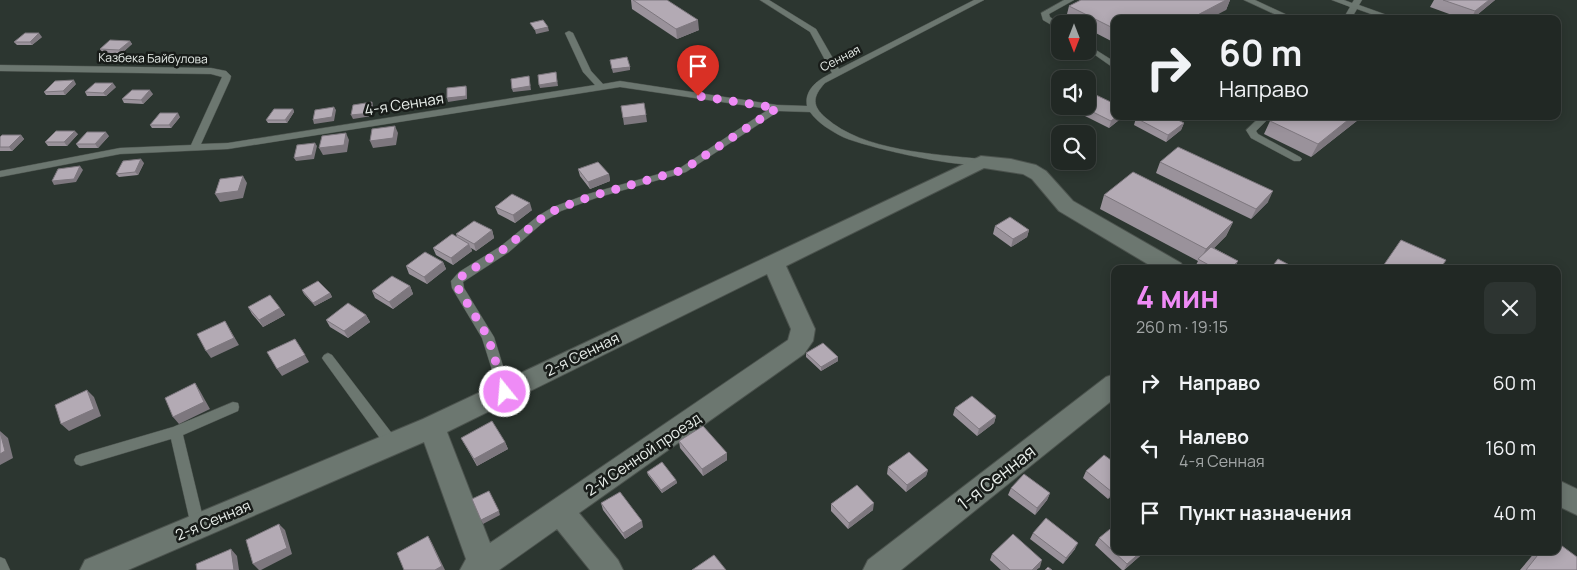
<!DOCTYPE html>
<html lang="ru">
<meta charset="utf-8">
<style>
:root{--surface:#212824;--page:#2d3431;--text:#f1f3f6;--muted:#a2a6a6;--line:#3e4441;--accent:#ef8bf6}
body{margin:0;font-family:Manrope,sans-serif;background:var(--page);color:var(--text);height:100vh;display:flex;flex-direction:column;font-size:19px;white-space:nowrap}
*{box-sizing:border-box;margin:0}
p{font-size:16px;color:var(--muted)}
.icon{flex:none;width:28px;height:28px;fill:none;stroke:currentColor;stroke-width:2;stroke-linecap:round;stroke-linejoin:round}
.map{position:relative;flex:1;overflow:hidden}
.details{position:absolute;left:1111px;top:265px;width:450px;height:290px;display:flex;flex-direction:column;background:var(--surface);border-radius:10px;box-shadow:0 2px 12px #0003,0 0 0 1px var(--line)}
.details>*{flex:none}
.hud{position:absolute;left:1111px;top:15px;width:450px;height:105px;border-radius:10px;box-shadow:0 2px 12px #0003,0 0 0 1px var(--line);background:#212824;color:var(--text);overflow:hidden}
.needle{width:32px;rotate:180deg}
.buttons{position:absolute;left:1051px;top:15px;display:grid;gap:10px}
.buttons a{display:grid;place-items:center;width:45px;height:45px;border-radius:10px;background:var(--surface);box-shadow:0 2px 12px #0003,0 0 0 1px var(--line);font-size:25px}
.pin{position:absolute;display:grid;place-items:center;width:42px;height:42px;color:#fff;margin:-51px -21px;border-radius:50% 50% 50% 0;rotate:-45deg;box-shadow:0 0 5px #0007}
.pin .icon{rotate:45deg}
.me{position:absolute;width:55px;margin:-28px;rotate:343deg;stroke-linejoin:round;filter:drop-shadow(0 0 4px #0008)}
.turn{display:flex;align-items:center;gap:18px;height:105px;padding:0 25px;font-size:22px}
.turn .icon{width:65px;height:65px;stroke-width:2.5}
.turn b{display:block;font-size:35px;line-height:42px}
.round{display:grid;place-items:center;flex:none;width:52px;height:52px;border-radius:10px;background:var(--page)}
.summary{display:flex;align-items:center;justify-content:space-between;height:85px;padding:0 25px}
h1{font-size:30px;font-weight:700;line-height:38px;color:var(--accent)}
ul{padding:0;list-style:none}
li{display:flex;align-items:center;gap:15px;height:65px;padding:0 25px}
li div{flex:1}
li b{display:block;font-size:19px}
li em{font-style:normal}
.map>svg:first-child{display:block}
.lines{fill:none;stroke-linecap:round;stroke-linejoin:round}
.service-casing{stroke:#4c534e;stroke-width:1}
.minor-casing{stroke:#4c534e;stroke-width:2}
.service{fill:#6c7770;fill-rule:evenodd}
.minor{fill:#6c7770;fill-rule:evenodd}
.wall{fill:#9a929b}
.shaded-wall{fill:#7d777e}
.building{fill:#b3aab4;stroke:#7d777e}
.route{stroke:#ef8bf6;stroke-width:9;stroke-dasharray:0 16.2}
.labels{text-anchor:middle;dominant-baseline:central;stroke-width:5;stroke-linejoin:round;paint-order:stroke}
.far-street-label{font-size:12px;fill:#e7ede9;stroke:#181c19}
.street-label{font-size:15px;fill:#e7ede9;stroke:#181c19}
.near-street-label{font-size:18px;fill:#e7ede9;stroke:#181c19}
</style>
<div class="map">
<svg width="1577" height="570" viewBox="0 0 1577 570">
<rect width="100%" height="100%" fill="#2c3630"/>
<g class="lines">
<defs>
<path id="service" d="M760 0H769L816 29 839 69 974 0H984L825 83C812 97 812 106 826 118 863 151 934 154 981 159L986 162C974 173 862 146 843 137 831 131 818 123 810 112L779 111 686 172 596 198 561 211 546 220 509 252 463 282 464 288 494 337 511 392 509 396 505 397 501 396 499 392 482 338 452 288 451 281 459 272 501 246 538 216 553 207 588 194 680 168 769 109 620 87 228 149 120 154 0 177V171L120 148 191 145 222 77 211 74 0 71V65L211 68 226 71 231 76 230 80 201 144 228 143 595 85 583 72 565 33 569 31 573 33 591 71 603 84 620 81 777 105 807 106C804 89 819 79 832 73L810 32Z
M1064 0H1074L1049 14 1050 17 1060 24V30L1043 20 1041 13Z
M1244 0H1255L1296 19H1285Z
M1332 0H1344L1352 3 1354 0H1362L1359 5 1398 19H1385L1357 9 1351 19H1343L1350 7Z
M1088 45 1115 62V69L1088 50Z
M1261 116H1271L1256 131 1258 134 1300 157 1302 159 1300 161H1294L1251 138 1246 130Z
M328 353 332 355 397 440 399 444 397 448 392 450 387 448 324 361 322 358 324 355Z
M233 402 238 403 239 407 238 411 183 435 205 526 203 531 198 532 193 531 191 526 171 439 81 466 76 464 74 460 76 456 81 454 173 427Z
M0 557 5 559 10 570H0Z"/>
<path id="minor" d="M981 156 1011 159 1036 165 1046 171 1073 201 1181 263 1184 269H1156L1059 211 1032 179 1023 174 984 168 786 266 815 329 813 341 804 354 579 513 618 560 623 570H590L557 529 499 570H460L466 559 424 442 128 570H80L85 560 423 419ZM767 274 791 329 788 340 490 543 447 432Z
M1115 374V398L901 570H863L868 560 1106 377Z
M1558 480 1577 489V515L1558 506Z"/>
</defs>
<use href="#service" class="service-casing"/>
<use href="#minor" class="minor-casing"/>
<use href="#service" class="service"/>
<use href="#minor" class="minor"/>
</g>
<path class="wall" d="M631 0H667L699 30 677 39 632 9Z
M1081 0H1230L1226 10 1115 19V43L1088 29V24H1077L1066 18 1069 6Z
M1434 0H1495L1472 19H1463L1430 7Z
M42 37 32 45H17L14 42Z
M130 41 132 44 122 53H102L100 49Z
M76 84 65 95H46L44 92Z
M116 87 106 96H87L85 92Z
M153 94 143 104 124 103 122 99Z
M1081 106 1124 116 1109 128 1079 113Z
M293 109 294 112 287 123H268L266 120Z
M1276 116H1363L1311 157 1264 134 1270 121Z
M1488 116H1501L1498 120Z
M180 117 171 128H152L150 125Z
M1136 118 1184 123 1181 130 1166 142 1134 125Z
M78 134 67 146H48L45 142Z
M21 135 24 139 12 151H0V137Z
M109 136 98 148H79L76 144Z
M1160 162 1268 202 1251 219 1156 173Z
M144 163 138 175 119 177 116 174Z
M578 169 609 174 610 181 590 189 580 176Z
M1104 195 1233 222 1226 236 1214 248 1238 261 1234 268 1199 269 1195 267 1198 261 1100 209Z
M495 207 532 210 515 223 498 214Z
M995 226 1029 230 1027 237 1011 247 993 234Z
M492 230 494 238 476 251 471 248 472 251 453 265 436 255 433 248 457 237 456 234Z
M443 262 446 269 427 284 409 274 406 266Z
M410 286 413 294 393 309 375 298 372 291Z
M302 290 330 293 332 297 315 306 304 294Z
M248 307 280 308 285 315 263 327 252 314Z
M366 315 370 322 348 338 330 327 326 320Z
M806 353 838 357V361L821 371 806 357Z
M955 408 996 416 994 423 977 436 953 415Z
M461 438 505 442 508 449 477 466Z
M679 441 727 460 703 476 680 448Z
M1115 463V492L1108 499 1083 478 1086 471Z
M888 467 928 470 926 476 906 492 887 474Z
M647 472 676 480 677 483 662 493 648 475Z
M1011 488 1050 493 1047 500 1035 515 1008 495Z
M601 503 643 527 625 539 603 510Z
M831 504 873 510 848 529 831 511Z
M1033 533 1075 549 1063 564 1030 539Z
M1099 538 1115 551H1143L1140 556 1124 570H1122L1095 545Z
M1536 551H1558L1577 570H1520Z
M992 554 1040 567 1036 570H1001L990 560Z"/>
<path class="shaded-wall" d="M1226 0H1230L1226 10 1209 19H1190Z
M1489 0H1495L1472 19H1471L1475 11Z
M698 20 699 30 677 39 676 29Z
M548 27 549 31 536 34 535 30Z
M39 33 42 37 32 45 30 42Z
M130 41 132 44 122 53 119 50Z
M630 67V70L613 73 612 69Z
M556 72 558 86 540 88 539 85Z
M529 76 531 90 513 92 512 89Z
M74 80 76 84 65 95 63 91Z
M113 83 116 87 106 96 103 93Z
M466 86 467 89V99L448 102 447 98Z
M150 90 153 94 143 104 141 100Z
M372 102 373 106 372 116 353 119 351 115Z
M334 107 336 110 334 121 314 124 313 120Z
M293 109 294 112 287 123 285 120Z
M178 113 180 117 171 128 169 125Z
M646 115 647 122 624 125 623 118Z
M1117 116H1124L1109 128 1111 121Z
M1353 116H1363L1311 157 1318 144Z
M1184 123 1181 130 1166 142 1168 135Z
M395 126 398 133 396 145 373 148 370 141Z
M75 131 78 134 67 146 64 142Z
M106 132 109 136 98 148 95 144Z
M346 133 349 140 347 152 323 155 319 148Z
M21 135 24 139 12 151 9 147Z
M315 143 317 146 314 159 296 161 294 158Z
M141 159 144 163 138 175 135 172Z
M80 166 83 170 76 182 54 185 52 181Z
M609 174 610 181 590 189 588 182Z
M243 176 247 183 243 198 220 202 215 194Z
M1273 191 1268 202 1251 219 1256 209Z
M530 203 532 210 515 223 513 215Z
M1233 222 1226 236 1201 261 1200 260 1206 249Z
M492 230 494 238 476 251 474 244Z
M1029 230 1027 237 1011 247 1013 239Z
M469 244 472 251 453 265 451 258Z
M1238 261 1234 268 1230 269Z
M443 262 446 269 427 284 424 277Z
M410 286 413 294 393 309 389 302Z
M330 293 332 297 315 306 313 303Z
M280 308 285 315 263 327 259 320Z
M366 315 370 322 348 338 344 331Z
M225 321 239 345 211 358 206 351Z
M305 355 309 362 282 376 277 369Z
M838 357V361L821 371V367Z
M195 383 200 391 210 409 179 424 173 417Z
M87 390 94 397 101 416 69 431 61 424Z
M996 416 994 423 977 436 979 429Z
M0 431 8 438 13 458 0 465Z
M505 442 508 449 477 466 474 459Z
M727 453V460L703 476 702 469Z
M928 470 926 476 906 492 907 485Z
M676 480 677 483 662 493 661 490Z
M1115 489V492L1108 499 1112 492Z
M1050 493 1047 500 1035 515 1037 508Z
M874 503 873 510 848 529 849 523Z
M499 511 500 515 483 524 481 520Z
M642 521 643 527 625 539 623 533Z
M279 524 285 530 292 554 261 570H259L253 564Z
M428 536 432 543 445 570H435Z
M1078 543 1075 549 1063 564 1066 558Z
M231 549 237 556 239 570H234Z
M1142 551H1143L1140 556 1124 570 1127 564Z
M1042 560 1040 567 1036 570H1032Z"/>
<path class="building" d="M633 0H667L698 20 676 29Z
M1081 0H1226L1190 19H1115V29L1069 6Z
M1443 0H1489L1475 11Z
M543 20 548 27 535 30 530 23Z
M25 33H39L30 42H14Z
M110 40 130 41 119 50 100 49Z
M627 57 630 67 612 69 610 60Z
M556 72 557 82 539 85 538 75Z
M529 76 530 86 512 89 511 79Z
M74 80 63 91 44 92 55 81Z
M95 83H113L103 93 85 92Z
M466 86V96L447 98V88Z
M132 90H150L141 100 122 99Z
M1096 95 1115 104V116H1117L1111 121 1081 106H1088V102Z
M372 102 371 113 351 115 353 105Z
M644 103 646 115 623 118 621 106Z
M334 107 332 117 313 120 315 110Z
M274 109H293L285 120H266Z
M160 113H178L169 125H150Z
M1139 116H1170L1184 123 1168 135 1136 118Z
M1276 116H1353L1318 144 1270 121Z
M395 126 393 138 370 141 372 129Z
M56 131H75L64 142H45Z
M87 132H106L95 144H76Z
M346 133 344 145 319 148 322 136Z
M2 135H21L9 147H0V137Z
M315 143 312 155 294 158 297 145Z
M1178 147 1273 191 1256 209 1160 162Z
M141 159 135 172 116 174 123 161Z
M598 162 609 174 588 182 578 169Z
M80 166 74 179 52 181 58 169Z
M1133 172 1233 222 1206 249 1104 195Z
M243 176 238 191 215 194 220 179Z
M512 194 530 203 513 215 495 207Z
M1010 217 1029 230 1013 239 995 226Z
M474 221 492 230 474 244 456 234Z
M452 234 469 244 451 258 433 248Z
M1401 240 1446 260 1440 269H1381Z
M1211 247 1238 261 1230 269H1216L1198 259Z
M425 252 443 262 424 277 406 266Z
M1278 259 1297 269H1270Z
M392 276 410 286 389 302 372 291Z
M318 281 330 293 313 303 302 290Z
M270 295 280 308 259 320 248 307Z
M348 303 366 315 344 331 326 320Z
M225 321 234 338 206 351 197 334Z
M295 339 305 355 277 369 267 352Z
M823 343 838 357 821 367 806 353Z
M195 383 204 402 173 417 165 398Z
M87 390 94 409 61 424 55 405Z
M972 396 996 416 979 429 955 408Z
M492 421 505 442 474 459 461 438Z
M703 426 727 453 702 469 679 441Z
M0 432 5 451 0 454Z
M909 452 928 470 907 485 888 467Z
M1104 455 1115 463V489L1112 492 1086 471Z
M662 462 676 480 661 490 647 472Z
M1024 474 1050 493 1037 508 1011 488Z
M857 485 874 503 849 523 831 504Z
M489 491 499 511 481 520 472 499Z
M620 492 642 521 623 533 601 503Z
M1046 518 1078 543 1066 558 1033 533Z
M279 524 287 548 253 564 246 540Z
M1115 525V551H1142L1127 564 1099 538Z
M1013 534 1042 560 1032 570H1010L992 554Z
M428 536 442 566 435 570H404L397 553Z
M1558 543 1577 557V570H1526L1541 551H1558Z
M231 549 234 570H197L196 564Z
M714 555 726 570H692Z
M1048 567 1052 570H1045Z"/>
<g class="lines">
<path class="route" d="M505 392 488 337 458 288 457 281 459 278 504 249 542 218 557 209 592 196 683 170 777 108 698 96"/>
</g>
<g class="labels">
<g class="far-street-label">
<text transform="translate(153 58) rotate(1)">Казбека Байбулова</text>
<text transform="translate(840 58) rotate(-27)">Сенная</text>
</g>
<g class="street-label">
<text transform="translate(404 104) rotate(-9)">4-я Сенная</text>
<text transform="translate(582 354) rotate(-26)">2-я Сенная</text>
<text transform="translate(643 454) rotate(-34)">2-й Сенной проезд</text>
<text transform="translate(213 520) rotate(-23)">2-я Сенная</text>
</g>
<g class="near-street-label">
<text transform="translate(996 477) rotate(-38)">1-я Сенная</text>
</g>
</g>
</svg>
<div class="buttons">
<a><svg class="needle" viewBox="-14 -14 28 28"><path d="M0-13l5 13h-10z" fill="#e53935"/><path d="M0 13l5-13h-10z" fill="#a2a6a6"/></svg></a>
<a><svg class="icon" aria-label="sound" viewBox="0 0 24 24"><path d="M4 9h4l5-4v14l-5-4H4zM17 9q2 3 0 6"/></svg></a>
<a><svg class="icon" aria-label="search" viewBox="0 0 24 24"><circle cx="10" cy="10" r="6"/><path d="M15 15l6 6"/></svg></a>
</div>
<div class="pin" style="left:698px;top:96px;background:#d93025"><svg class="icon" aria-label="arrive" viewBox="0 0 24 24"><path d="M6 21V4h12l-3 4 3 4H6"/></svg></div>
<svg class="me" style="left:505px;top:392px" viewBox="-20 -20 40 40"><circle r="17" fill="#ef8bf6" stroke="#fff" stroke-width="3"/><path d="M0-11L8 9 0 5-8 9z" fill="#fff"/></svg>
<div class="hud">
<div class="turn"><svg class="icon" aria-label="right" viewBox="0 0 24 24"><path d="M7 20v-9h11M14 6l5 5-5 5"/></svg><div><b>60 m</b>Направо</div></div>
</div>
<section class="details">
<div class="summary"><div><h1>4 мин</h1><p>260 m · 19:15</p></div><a class="round"><svg class="icon" aria-label="close" viewBox="0 0 24 24"><path d="M6 6l12 12M18 6L6 18"/></svg></a></div>
<ul>
<li><svg class="icon" aria-label="right" viewBox="0 0 24 24"><path d="M7 20v-9h11M14 6l5 5-5 5"/></svg><div><b>Направо</b></div><em>60 m</em></li>
<li><svg class="icon" aria-label="left" viewBox="0 0 24 24"><path d="M17 20v-9H6M10 6l-5 5 5 5"/></svg><div><b>Налево</b><p>4-я Сенная</p></div><em>160 m</em></li>
<li><svg class="icon" aria-label="arrive" viewBox="0 0 24 24"><path d="M6 21V4h12l-3 4 3 4H6"/></svg><div><b>Пункт назначения</b></div><em>40 m</em></li>
</ul>
</section>
</div>
